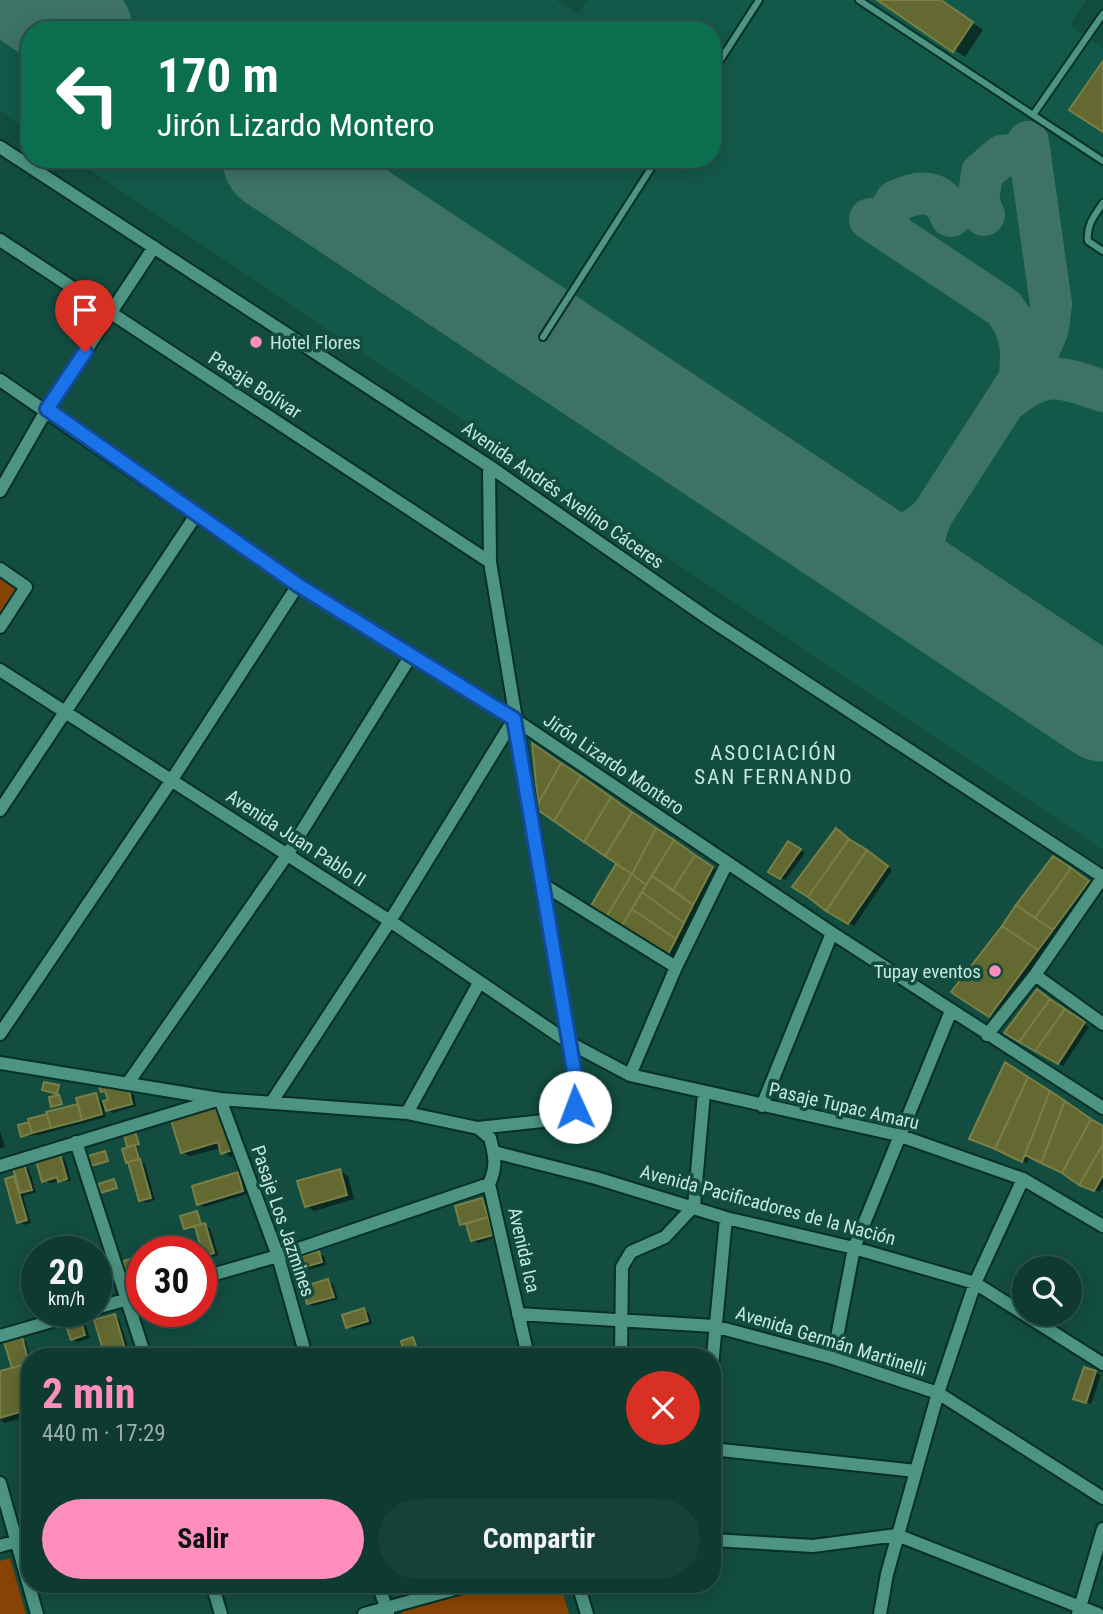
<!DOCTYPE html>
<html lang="es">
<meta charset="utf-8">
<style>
:root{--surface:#0e3a30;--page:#174138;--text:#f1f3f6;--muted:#9badab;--line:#2e544c;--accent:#fe8ebd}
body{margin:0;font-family:"Roboto Condensed",sans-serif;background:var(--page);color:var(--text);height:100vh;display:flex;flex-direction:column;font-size:26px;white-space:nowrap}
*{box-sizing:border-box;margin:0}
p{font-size:23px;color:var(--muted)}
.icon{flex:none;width:38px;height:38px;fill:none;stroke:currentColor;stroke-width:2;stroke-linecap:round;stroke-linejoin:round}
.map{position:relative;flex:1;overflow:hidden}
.side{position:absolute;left:21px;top:1348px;width:700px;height:245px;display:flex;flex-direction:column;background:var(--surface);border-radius:28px;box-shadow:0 4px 18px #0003,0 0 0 2px var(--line)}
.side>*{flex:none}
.hud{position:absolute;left:21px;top:21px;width:700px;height:147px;border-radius:28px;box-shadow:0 4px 18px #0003,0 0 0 2px var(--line);background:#0b6e4f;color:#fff;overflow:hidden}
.tools{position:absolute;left:1012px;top:1256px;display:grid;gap:14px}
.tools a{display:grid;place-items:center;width:70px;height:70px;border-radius:50%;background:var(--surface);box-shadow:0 4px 18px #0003,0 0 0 2px var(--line);font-size:35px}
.speed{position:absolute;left:21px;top:1236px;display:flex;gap:14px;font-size:35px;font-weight:700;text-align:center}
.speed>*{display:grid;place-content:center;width:91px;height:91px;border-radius:50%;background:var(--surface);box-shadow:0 4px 18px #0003,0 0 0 2px var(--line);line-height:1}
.speed small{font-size:18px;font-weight:400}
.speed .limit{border:10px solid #d22;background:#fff;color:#111}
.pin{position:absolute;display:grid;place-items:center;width:60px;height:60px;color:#fff;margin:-72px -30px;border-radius:50% 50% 50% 0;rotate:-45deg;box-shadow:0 0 7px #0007}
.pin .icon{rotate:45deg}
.me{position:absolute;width:77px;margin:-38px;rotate:358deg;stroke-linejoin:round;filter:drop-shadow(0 0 5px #0008)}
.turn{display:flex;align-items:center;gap:24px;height:147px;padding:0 21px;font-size:32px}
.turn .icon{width:91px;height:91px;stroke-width:2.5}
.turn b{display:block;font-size:49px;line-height:60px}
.round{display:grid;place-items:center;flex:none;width:74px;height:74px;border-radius:37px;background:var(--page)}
.head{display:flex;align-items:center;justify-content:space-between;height:119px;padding:0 21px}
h1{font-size:42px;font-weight:700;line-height:52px;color:var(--accent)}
.cta{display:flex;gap:14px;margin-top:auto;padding:14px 21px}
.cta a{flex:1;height:80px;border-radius:42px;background:var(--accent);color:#111;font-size:28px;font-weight:700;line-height:80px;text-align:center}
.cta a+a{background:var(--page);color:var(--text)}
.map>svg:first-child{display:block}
.built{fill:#13594a}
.green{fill:#884404}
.shadow{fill:#0007}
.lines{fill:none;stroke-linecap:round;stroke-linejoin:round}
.taxiway{stroke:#3e7266;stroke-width:42}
.runway{stroke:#3e7266;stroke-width:105}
.building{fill:#636931;stroke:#787f47;stroke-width:2}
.service-casing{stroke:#073027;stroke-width:10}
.minor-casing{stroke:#073027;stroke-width:16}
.service{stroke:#4d9582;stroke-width:6}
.minor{stroke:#4d9582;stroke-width:12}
.route-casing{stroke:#114b97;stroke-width:18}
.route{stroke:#1a73e8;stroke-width:12}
.poi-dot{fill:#fe8ebd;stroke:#134d40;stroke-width:2.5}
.labels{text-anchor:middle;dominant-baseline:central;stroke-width:7;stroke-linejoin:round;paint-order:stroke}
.poi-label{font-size:19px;fill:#c5e8dd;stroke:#134d40;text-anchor:start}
.street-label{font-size:19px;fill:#c5e8dd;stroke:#134d40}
.neighbourhood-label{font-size:21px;letter-spacing:2px;fill:#c5e8dd;stroke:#134d40}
</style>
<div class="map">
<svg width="1103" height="1614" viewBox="0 0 1103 1614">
<rect width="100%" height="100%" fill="#134d40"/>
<path class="built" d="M0 0H556L578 14 588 0H1086L1070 25 1103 49V850L74 159H712V30H30V130L0 111Z"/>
<path class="green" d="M0 576 17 588 0 614Z
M10 1558 26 1614H0V1561Z
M493 1584H560L569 1614H402L401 1611Z"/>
<path class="shadow" d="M880 0H939L983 30 965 57Z
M534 746 717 871 672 959 591 908 619 863Z
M841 833 892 870 854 926 849 923Z
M789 843 805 853 785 880 770 871Z
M1058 861 1093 885 995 1018 953 992Z
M1042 994 1089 1027 1063 1066 1006 1032Z
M1005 1064 1103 1128V1186L1099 1192 1030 1157 1027 1163 976 1141Z
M102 1091 128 1092 134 1095 136 1106 113 1113 104 1108 106 1117 39 1135 22 1136 96 1095 102 1103 110 1101 108 1094Z
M219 1107 239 1155 230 1157 221 1148 190 1156 182 1152Z
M0 1131 5 1147 0 1148Z
M135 1133 141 1162 145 1164 155 1200 146 1203 141 1200 127 1162 129 1149 126 1136Z
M60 1156 65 1159 71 1181 49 1183 44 1180Z
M24 1166 29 1169 36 1192 23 1196 31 1223 24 1225 19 1222 7 1181 17 1177Z
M340 1171 348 1176 354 1199 314 1211 306 1206Z
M237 1174 242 1177 247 1194 204 1207 199 1204Z
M482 1200 487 1203 497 1237 478 1243 473 1240 469 1227 462 1224Z
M197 1213 202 1226 210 1228 218 1255 210 1258 204 1255 197 1226 185 1228Z
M318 1253 324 1256 326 1265 301 1272 296 1269Z
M328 1281 333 1284 338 1299 313 1306 308 1303Z
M364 1310 369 1313 372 1324 352 1329 347 1326Z
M114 1316 119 1319 131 1356H107L96 1322Z
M79 1320 85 1323 90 1338 77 1342 72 1339Z
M21 1339 26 1342 30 1356V1416L5 1423 0 1420V1373L16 1368Z
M1085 1369 1101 1375 1091 1404 1080 1401Z"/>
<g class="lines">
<path class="taxiway" d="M984 215 978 201 982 173 1002 156 1030 153
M870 219 1004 308C1023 333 1023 352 1019 382
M881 226 896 201C920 190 940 188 951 216
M1009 399C1046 369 1061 377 1103 391
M932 515C914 555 925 573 948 607
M845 538C880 544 906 541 932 515L1040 347 1048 328 1051 304 1028 142"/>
<path class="runway" d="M35 0 80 30
M275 159 1103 709"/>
</g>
<path class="building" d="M877 0H941L973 22 953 52Z
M1103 61V132L1069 110Z
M532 743 561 763 538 804Z
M561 763 581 776 554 821 538 810V804Z
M581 776 611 797 584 842 554 821Z
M611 797 632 812 605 856 584 842Z
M632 812 656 828 632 874 605 856Z
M656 828 674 840 646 885 632 874Z
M836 828 849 839 808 897 792 887Z
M849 839 867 850 826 911 808 897Z
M674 840 695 855 673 890 652 876Z
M788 841 801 849 780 879 768 872Z
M867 850 888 866 848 924 826 911Z
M695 855 713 867 693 905 673 890Z
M1053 856 1071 868 1035 918 1016 905Z
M616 864 632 874 605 919 589 909Z
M1071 868 1089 881 1053 930 1035 918Z
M632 874 646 885 620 929 605 919Z
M652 876 693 905 684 923 642 892Z
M642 892 684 923 676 939 632 909Z
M1016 905 1053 930 1038 950 1002 926Z
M632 909 676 939 666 958 620 929Z
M1002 926 1038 950 989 1017 951 992Z
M1037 989 1050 999 1019 1042 1004 1033Z
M1050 999 1065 1009 1035 1051 1019 1042Z
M1065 1009 1085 1022 1058 1064 1035 1051Z
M1005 1062 1028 1077 995 1149 969 1139Z
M1028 1077 1050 1091 1022 1162 995 1149Z
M44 1082 59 1085 57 1094 42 1090Z
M99 1086 129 1091 132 1104 106 1111 103 1101 108 1100 105 1091 101 1092Z
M1050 1091 1065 1101 1041 1163 1025 1155Z
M96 1093 102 1114 82 1120 76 1098Z
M59 1095 62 1104 51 1107 49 1097Z
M1065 1101 1091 1119 1062 1173 1041 1163Z
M78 1104 82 1120 51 1128 46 1112Z
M219 1106 232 1150 221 1154 218 1142 181 1153 171 1120Z
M47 1114 51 1128 32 1133 28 1119Z
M1091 1119 1103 1126V1144L1079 1185 1062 1173Z
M29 1122 32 1133 21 1137 18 1125Z
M135 1132 139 1144 127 1147 124 1135Z
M1103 1144V1175L1094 1191 1079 1185Z
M135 1145 139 1159 126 1163 122 1149Z
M105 1151 108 1161 91 1166 88 1156Z
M60 1154 67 1179 58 1182 57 1177 42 1182 36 1161Z
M140 1159 151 1198 139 1201 128 1162Z
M24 1164 32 1190 20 1193 13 1168Z
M340 1169 347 1195 305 1207 297 1181Z
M238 1172 243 1191 197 1205 192 1186Z
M14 1176 27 1220 17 1223 5 1179Z
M114 1179 117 1188 100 1193 98 1184Z
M482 1198 488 1217 460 1225 455 1206Z
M197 1211 201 1224 184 1229 180 1216Z
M488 1217 493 1235 471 1241 466 1224Z
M205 1223 214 1253 203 1256 195 1226Z
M319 1251 322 1262 294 1270 292 1259Z
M142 1256V1273L139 1274 135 1258Z
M135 1258 139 1274 126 1277 123 1261Z
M328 1279 334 1297 307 1304 302 1287Z
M364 1308 368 1321 346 1328 342 1315Z
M115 1314 127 1356H105L94 1320Z
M80 1318 85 1335 71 1340 65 1323Z
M22 1337 29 1363 12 1368 4 1342Z
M413 1337 419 1355 405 1356 401 1341Z
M29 1363 30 1409 0 1418V1371Z
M1084 1367 1096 1371 1086 1403 1073 1399Z"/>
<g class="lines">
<defs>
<path id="service" d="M859 0 1033 115
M1103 14 1033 115 1103 161
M712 73 759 0
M1103 203C1095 215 1086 225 1088 241L1103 251
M543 337 657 159"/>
<path id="minor" d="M0 147 489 466 709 619 1103 877
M0 240 490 562
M0 380 298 585 514 719 832 933 1103 1108
M0 491 47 409 154 247
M0 569 26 587 0 627
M0 670 390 921 568 1042 630 1075 898 1135 1023 1179 1103 1226
M0 810 196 515
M542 884 676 967
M1035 975 1103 1024
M0 1034 171 781 298 585
M987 1035 1035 975 1103 877
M0 1063 220 1099 407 1113 478 1128 490 1138C495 1156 497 1167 489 1184L528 1356
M630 1075 676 967 727 863
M128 1083 287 855 410 657
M273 1100 390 921 514 719
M762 1106 832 933
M407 1113 479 983
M478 1128 562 1119C576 1113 576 1101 577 1088L490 562 489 466
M76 1142 145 1356
M494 1152 596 1178 726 1218 854 1248 975 1283 1024 1314
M0 1166 220 1099 278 1256 306 1356
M201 1278 278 1256 489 1184
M96 1308 142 1295
M518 1314 714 1326 833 1358 938 1393 1103 1498
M1024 1314 1103 1364
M0 1336 87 1311
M621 1356 622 1267 631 1252 665 1237 694 1206 704 1093
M833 1358 854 1248 951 1011
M712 1366 726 1218
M712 1449 916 1471
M0 1483 37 1614
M712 1540 813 1546 897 1535 1098 1614
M0 1546 30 1537
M212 1584 221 1614
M378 1584 388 1613
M578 1584 587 1614
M364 1614 473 1584
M880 1614 887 1574 938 1393 975 1283 1023 1179
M1078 1614 1103 1529"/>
</defs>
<use href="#service" class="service-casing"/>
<use href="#minor" class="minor-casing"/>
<use href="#service" class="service"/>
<use href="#minor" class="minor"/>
</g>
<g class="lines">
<defs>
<path id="route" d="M85 352 47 409 298 585 514 719 577 1088 575 1107"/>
</defs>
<use href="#route" class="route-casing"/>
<use href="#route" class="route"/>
</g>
<g class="poi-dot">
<circle cx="256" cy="342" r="7"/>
<circle cx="995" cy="971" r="7"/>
</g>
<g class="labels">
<g class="poi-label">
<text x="270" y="342">Hotel Flores</text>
<text x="981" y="971" text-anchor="end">Tupay eventos</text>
</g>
<g class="street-label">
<text transform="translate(255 385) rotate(33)">Pasaje Bolívar</text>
<text transform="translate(563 495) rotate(35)">Avenida Andrés Avelino Cáceres</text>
<text transform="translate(614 764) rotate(34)">Jirón Lizardo Montero</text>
<text transform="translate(296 838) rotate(33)">Avenida Juan Pablo II</text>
<text transform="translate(844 1106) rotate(13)">Pasaje Tupac Amaru</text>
<text transform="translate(768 1205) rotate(15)">Avenida Pacificadores de la Nación</text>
<text transform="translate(283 1221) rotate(71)">Pasaje Los Jazmines</text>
<text transform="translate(524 1250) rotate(77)">Avenida Ica</text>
<text transform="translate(831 1341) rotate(17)">Avenida Germán Martinelli</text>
</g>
<g class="neighbourhood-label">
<text x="774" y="753">ASOCIACIÓN<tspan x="774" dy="24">SAN FERNANDO</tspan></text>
</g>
</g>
</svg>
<div class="tools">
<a><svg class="icon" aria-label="search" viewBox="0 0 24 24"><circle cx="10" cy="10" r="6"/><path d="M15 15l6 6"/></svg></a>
</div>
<div class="speed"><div>20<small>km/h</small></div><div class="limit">30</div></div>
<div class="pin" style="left:85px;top:352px;background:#d93025"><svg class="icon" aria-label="arrive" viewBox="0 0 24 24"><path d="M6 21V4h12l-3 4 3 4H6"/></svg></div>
<svg class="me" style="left:575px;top:1107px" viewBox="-20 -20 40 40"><circle r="19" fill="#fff"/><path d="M0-13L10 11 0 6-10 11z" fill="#1a73e8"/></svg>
<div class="hud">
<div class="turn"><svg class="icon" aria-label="left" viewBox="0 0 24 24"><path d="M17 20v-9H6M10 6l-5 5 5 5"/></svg><div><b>170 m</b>Jirón Lizardo Montero</div></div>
</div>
<section class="side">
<div class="head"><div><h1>2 min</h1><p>440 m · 17:29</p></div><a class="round" style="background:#d93025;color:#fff"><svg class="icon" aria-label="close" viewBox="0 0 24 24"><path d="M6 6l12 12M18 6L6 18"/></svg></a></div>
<div class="cta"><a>Salir</a><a>Compartir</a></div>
</section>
</div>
